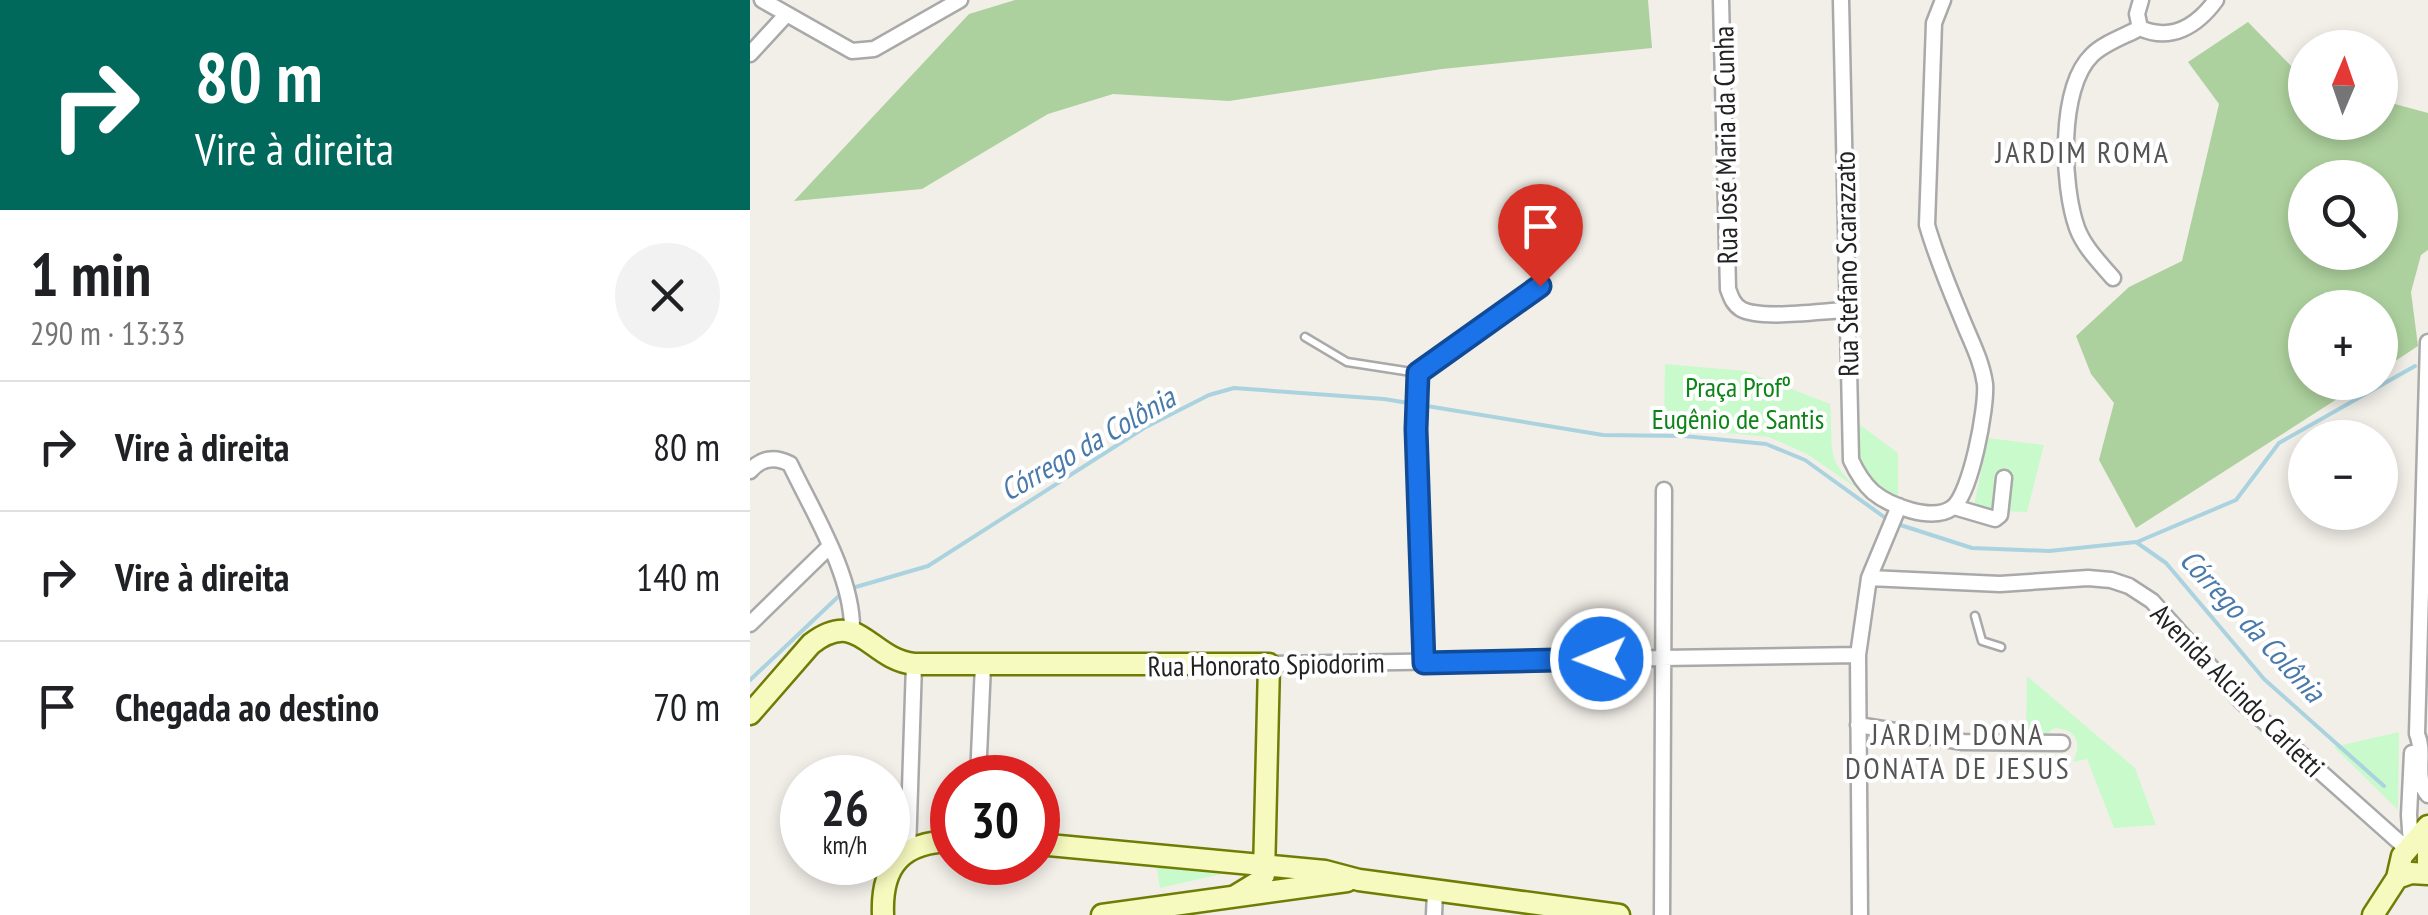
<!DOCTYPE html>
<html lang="pt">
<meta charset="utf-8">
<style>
:root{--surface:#fff;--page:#f2f2f2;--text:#202124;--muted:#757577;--line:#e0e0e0}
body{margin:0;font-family:"PT Sans Narrow",sans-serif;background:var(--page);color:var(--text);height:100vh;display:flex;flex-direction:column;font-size:38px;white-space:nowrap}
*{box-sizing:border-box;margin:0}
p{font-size:32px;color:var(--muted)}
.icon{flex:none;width:55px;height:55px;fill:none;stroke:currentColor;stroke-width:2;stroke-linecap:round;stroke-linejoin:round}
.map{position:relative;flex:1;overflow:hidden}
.panel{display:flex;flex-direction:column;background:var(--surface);width:750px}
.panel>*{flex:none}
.banner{background:#00695c;color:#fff;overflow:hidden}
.needle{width:65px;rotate:2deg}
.controls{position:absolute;left:1538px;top:30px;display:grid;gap:20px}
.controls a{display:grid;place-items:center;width:110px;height:110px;border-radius:50%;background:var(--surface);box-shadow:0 5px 15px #0003;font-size:50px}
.speed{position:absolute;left:30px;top:755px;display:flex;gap:20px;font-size:50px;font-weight:700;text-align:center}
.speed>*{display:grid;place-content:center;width:130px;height:130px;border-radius:50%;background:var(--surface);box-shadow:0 5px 15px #0003;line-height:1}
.speed small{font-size:25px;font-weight:400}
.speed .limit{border:15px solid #d22;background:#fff;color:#111}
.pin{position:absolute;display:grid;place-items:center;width:85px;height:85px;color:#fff;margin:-102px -42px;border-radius:50% 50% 50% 0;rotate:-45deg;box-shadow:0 0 10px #0007}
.pin .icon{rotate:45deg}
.me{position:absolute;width:110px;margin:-55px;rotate:269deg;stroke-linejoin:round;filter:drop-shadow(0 0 8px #0008)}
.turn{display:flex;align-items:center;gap:35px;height:210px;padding:0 30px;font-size:45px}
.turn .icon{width:130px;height:130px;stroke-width:2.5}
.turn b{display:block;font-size:70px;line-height:85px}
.round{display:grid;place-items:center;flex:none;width:105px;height:105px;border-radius:52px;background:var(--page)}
.headline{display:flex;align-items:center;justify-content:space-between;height:170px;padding:0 30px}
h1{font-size:60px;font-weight:600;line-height:75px}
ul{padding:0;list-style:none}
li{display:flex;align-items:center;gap:30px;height:130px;padding:0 30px;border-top:2px solid var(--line)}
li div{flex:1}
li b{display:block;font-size:38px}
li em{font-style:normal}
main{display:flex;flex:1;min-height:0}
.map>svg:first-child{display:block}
.forest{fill:#add19e;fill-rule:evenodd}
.park{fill:#c8facc}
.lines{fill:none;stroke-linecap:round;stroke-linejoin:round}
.stream{stroke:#aad3df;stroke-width:4}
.lane-casing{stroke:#a9a9a9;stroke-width:11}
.street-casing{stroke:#a9a9a9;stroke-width:19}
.secondary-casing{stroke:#707d05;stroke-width:25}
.lane{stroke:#fff;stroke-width:6}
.street{stroke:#fff;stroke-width:14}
.secondary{stroke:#f7fabf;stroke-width:20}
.route-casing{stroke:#114b97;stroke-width:25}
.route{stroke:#1a73e8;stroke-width:18}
.labels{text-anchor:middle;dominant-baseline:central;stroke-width:8;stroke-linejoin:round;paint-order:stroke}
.street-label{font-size:28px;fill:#222;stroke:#fff}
.park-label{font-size:28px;fill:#0c8416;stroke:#fff}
.neighbourhood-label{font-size:30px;letter-spacing:2.5px;fill:#555;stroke:#fff}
.water-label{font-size:30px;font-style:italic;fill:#4a7aab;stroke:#fff}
</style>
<main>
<section class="panel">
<div class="banner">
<div class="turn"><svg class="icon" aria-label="right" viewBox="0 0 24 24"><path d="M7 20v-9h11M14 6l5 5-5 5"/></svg><div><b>80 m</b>Vire à direita</div></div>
</div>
<div class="headline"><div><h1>1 min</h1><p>290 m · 13:33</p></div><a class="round"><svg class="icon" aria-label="close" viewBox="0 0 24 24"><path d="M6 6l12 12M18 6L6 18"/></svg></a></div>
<ul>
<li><svg class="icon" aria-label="right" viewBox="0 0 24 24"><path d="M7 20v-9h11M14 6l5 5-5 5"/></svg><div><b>Vire à direita</b></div><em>80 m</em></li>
<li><svg class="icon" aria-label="right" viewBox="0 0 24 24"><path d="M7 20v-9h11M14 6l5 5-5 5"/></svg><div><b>Vire à direita</b></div><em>140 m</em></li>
<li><svg class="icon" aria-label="arrive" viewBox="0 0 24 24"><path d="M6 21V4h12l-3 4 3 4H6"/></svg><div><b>Chegada ao destino</b></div><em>70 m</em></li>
</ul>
</section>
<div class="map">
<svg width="1678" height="915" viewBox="0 0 1678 915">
<rect width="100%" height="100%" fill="#f2efe9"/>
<path class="forest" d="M265 0H898L902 48 692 69 479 101 363 94 298 114 172 189 44 201 219 14Z
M1498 22 1555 80V122H1630V100L1678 113V250L1671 255 1661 292 1668 346 1630 371V308H1555V382L1612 383 1386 528 1349 460 1364 403 1341 374 1326 336 1379 287 1432 261 1469 104 1438 62ZM1555 178H1630V252H1555Z"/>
<path class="park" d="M915 364 995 371 1080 404C1084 450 1073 461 1114 493L1057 454 1019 437 914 427Z
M1109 424 1148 453V498C1110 484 1107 460 1109 424Z
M1238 438 1294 445 1277 512 1223 510Z
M1277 676 1385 768 1406 825 1364 828 1337 759 1323 762C1332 743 1327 729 1304 728L1297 734 1276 735Z
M1649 732 1648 810 1584 747Z
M406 863 485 871 410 888Z"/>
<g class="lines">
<path class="stream" d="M1387 542 1486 500 1529 443 1665 366
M99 589 178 566 394 428 459 395 484 388 634 399 853 435 934 436 1016 444 1055 460 1141 522 1222 548 1299 551 1386 542 1416 563 1514 679 1634 786
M0 680 91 594"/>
<defs>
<path id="lane" d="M555 337 597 362 668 373
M1225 616 1232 641 1251 647
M673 661 665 429 668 373 790 286"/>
<path id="street" d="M12 0 102 51 124 49 210 0
M971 0 978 289C981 297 983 304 991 309 1010 320 1071 311 1096 310
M1091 0 1101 460C1107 473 1113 483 1123 492 1140 506 1182 522 1202 508 1221 495 1237 406 1235 384 1232 363 1223 345 1215 326 1201 292 1187 260 1177 225L1184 23 1193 0
M1390 28C1421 42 1447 26 1466 0
M1390 28 1387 14 1391 0
M0 54 35 16
M1363 278C1350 263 1334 247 1327 228 1312 186 1308 88 1342 55 1354 43 1375 36 1390 28
M1678 342 1667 734C1676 754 1663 778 1678 795
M0 471C11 458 25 456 40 464 63 512 103 576 102 630
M1204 507 1245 519 1250 515 1254 478
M1119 578 1250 584 1338 578 1361 580 1379 586 1402 601 1492 702 1657 849
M0 624 80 546
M519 664 1108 655
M1108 725 1213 742 1312 743
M228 778 233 665
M1661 844 1659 815 1662 753
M158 851 164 664
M684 915 685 891
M912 915 914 490
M1110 915 1108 655 1119 578 1149 506"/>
<path id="secondary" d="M0 714 61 644C109 607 119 659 164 664H519L514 875 508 882 485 896
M288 844 575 871 609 880 869 915
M1678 874V843
M1647 878 1661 873 1678 874
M133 915C131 865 152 842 202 841
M352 915 597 881
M1623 915 1647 878 1652 856 1678 826"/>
</defs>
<use href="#lane" class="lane-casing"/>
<use href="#street" class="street-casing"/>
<use href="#secondary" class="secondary-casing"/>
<use href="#lane" class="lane"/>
<use href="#street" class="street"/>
<use href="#secondary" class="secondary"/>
</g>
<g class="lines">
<defs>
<path id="route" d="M790 286 668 373 666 429 674 663 851 659"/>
</defs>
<use href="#route" class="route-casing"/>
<use href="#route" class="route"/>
</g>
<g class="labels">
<g class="street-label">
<text transform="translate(975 145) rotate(-91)">Rua José Maria da Cunha</text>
<text transform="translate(1096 264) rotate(-91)">Rua Stefano Scarazzato</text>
<text transform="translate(516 664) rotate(-1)">Rua Honorato Spiodorim</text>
<text transform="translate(1488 690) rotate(45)">Avenida Alcindo Carletti</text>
</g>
<g class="park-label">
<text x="988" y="386">Praça Profº<tspan x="988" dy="32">Eugênio de Santis</tspan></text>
</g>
<g class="neighbourhood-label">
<text x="1333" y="151">JARDIM ROMA</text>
<text x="1208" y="733">JARDIM DONA<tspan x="1208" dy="34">DONATA DE JESUS</tspan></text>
</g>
<g class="water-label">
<text transform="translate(337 443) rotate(-30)">Córrego da Colônia</text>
<text transform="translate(1503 625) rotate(47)">Córrego da Colônia</text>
</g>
</g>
</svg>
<div class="controls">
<a><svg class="needle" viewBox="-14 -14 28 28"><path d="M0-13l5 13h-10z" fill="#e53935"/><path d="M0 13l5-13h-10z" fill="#757577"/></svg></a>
<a><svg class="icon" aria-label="search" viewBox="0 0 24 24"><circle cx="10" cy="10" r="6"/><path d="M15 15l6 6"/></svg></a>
<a>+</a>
<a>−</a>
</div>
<div class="speed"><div>26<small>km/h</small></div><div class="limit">30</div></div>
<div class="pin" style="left:790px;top:286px;background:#d93025"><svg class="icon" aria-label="arrive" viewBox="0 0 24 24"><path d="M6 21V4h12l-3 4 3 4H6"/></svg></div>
<svg class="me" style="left:851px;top:659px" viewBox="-20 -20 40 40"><circle r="17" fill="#1a73e8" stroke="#fff" stroke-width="3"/><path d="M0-11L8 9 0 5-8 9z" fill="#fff"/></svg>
</div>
</main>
